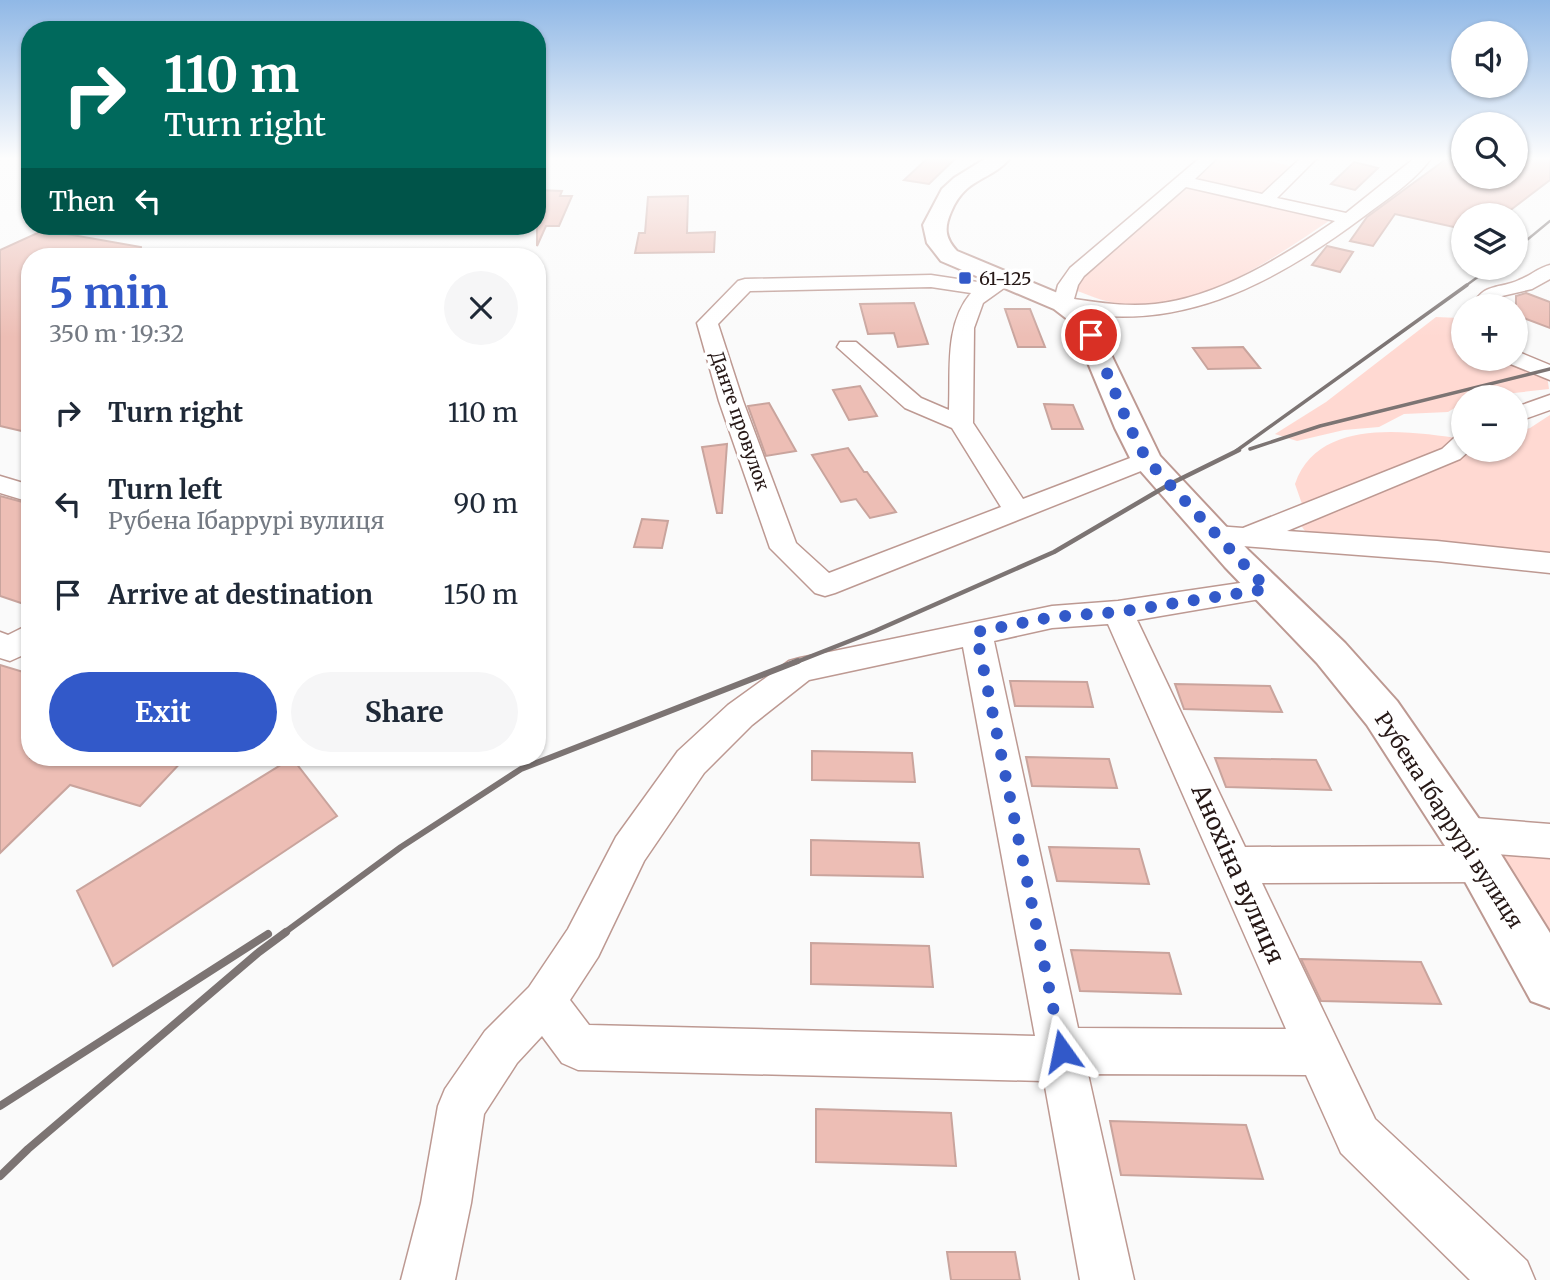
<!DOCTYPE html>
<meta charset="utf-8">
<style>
:root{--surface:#fff;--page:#f6f6f7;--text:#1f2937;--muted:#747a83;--accent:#3259c9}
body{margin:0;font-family:Merriweather,serif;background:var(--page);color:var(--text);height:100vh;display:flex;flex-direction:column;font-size:26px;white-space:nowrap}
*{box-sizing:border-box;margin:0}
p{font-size:23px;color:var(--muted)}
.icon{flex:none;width:38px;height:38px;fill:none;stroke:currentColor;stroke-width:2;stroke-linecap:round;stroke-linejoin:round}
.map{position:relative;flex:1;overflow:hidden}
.details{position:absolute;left:21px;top:248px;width:525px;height:518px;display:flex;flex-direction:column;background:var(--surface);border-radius:28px;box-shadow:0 2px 5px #0004}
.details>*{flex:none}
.hud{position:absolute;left:21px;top:21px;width:525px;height:214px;border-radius:28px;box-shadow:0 2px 5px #0004;background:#00695c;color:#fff;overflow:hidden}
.controls{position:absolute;left:1451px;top:21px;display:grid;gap:14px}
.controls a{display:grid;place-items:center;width:77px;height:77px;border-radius:50%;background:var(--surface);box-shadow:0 2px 5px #0004;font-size:35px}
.pin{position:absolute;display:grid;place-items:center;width:60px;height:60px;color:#fff;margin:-30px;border:4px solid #fff;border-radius:50%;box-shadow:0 2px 7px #0007}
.me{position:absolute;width:77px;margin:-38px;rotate:348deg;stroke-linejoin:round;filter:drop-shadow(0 0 5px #0008)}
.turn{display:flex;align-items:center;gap:24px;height:147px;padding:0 28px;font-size:32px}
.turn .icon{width:91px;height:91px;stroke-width:2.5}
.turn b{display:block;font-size:49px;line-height:60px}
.then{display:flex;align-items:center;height:66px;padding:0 28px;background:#0003;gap:14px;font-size:26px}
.round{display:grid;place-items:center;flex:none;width:74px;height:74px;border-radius:37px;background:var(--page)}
.head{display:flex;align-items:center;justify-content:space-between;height:119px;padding:0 28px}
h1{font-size:42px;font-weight:700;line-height:52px;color:var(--accent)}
.cta{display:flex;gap:14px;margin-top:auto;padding:14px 28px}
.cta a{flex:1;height:80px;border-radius:42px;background:var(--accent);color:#fff;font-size:28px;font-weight:700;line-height:80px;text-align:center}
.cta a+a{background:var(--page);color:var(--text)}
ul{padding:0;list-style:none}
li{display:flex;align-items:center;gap:21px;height:91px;padding:0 28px}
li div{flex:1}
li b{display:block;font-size:26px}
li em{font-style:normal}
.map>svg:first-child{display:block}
.green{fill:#ffd9d2}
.building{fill:#edbeb5;stroke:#c9a49d;stroke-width:2}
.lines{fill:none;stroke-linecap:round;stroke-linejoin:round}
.minor-casing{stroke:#bd9992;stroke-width:3}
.major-casing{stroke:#bd9992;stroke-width:4}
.minor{fill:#fff;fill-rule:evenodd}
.major{fill:#fff;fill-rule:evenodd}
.rail-far4{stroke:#7c7473;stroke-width:2.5}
.rail-far3{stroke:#7c7473;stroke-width:3.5}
.rail-far2{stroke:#7c7473;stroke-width:4.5}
.rail-far1{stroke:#7c7473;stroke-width:6}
.rail{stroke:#7c7473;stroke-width:8}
.route{stroke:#3259c9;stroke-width:12;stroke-dasharray:0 21.6}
.poi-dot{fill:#3259c9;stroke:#fff;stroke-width:2.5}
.labels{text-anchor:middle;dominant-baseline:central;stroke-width:7;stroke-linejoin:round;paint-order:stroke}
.far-poi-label{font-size:18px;fill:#261816;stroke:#fff;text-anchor:start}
.far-street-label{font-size:18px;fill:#261816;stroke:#fff}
.street-label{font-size:21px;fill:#261816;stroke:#fff}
.near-street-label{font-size:24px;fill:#261816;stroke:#fff}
</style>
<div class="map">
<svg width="1550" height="1280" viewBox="0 0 1550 1280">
<rect width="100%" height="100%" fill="#fafafa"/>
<path class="green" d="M1218 157H1254L1294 167 1258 202 1332 219C1270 260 1199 313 1120 304 1103 302 1085 293 1068 288Z
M1436 317 1459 318 1463 322V330L1456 336 1463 346V359C1497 359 1516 362 1547 376L1549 389 1514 393 1485 391 1473 397H1463V403L1448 412 1404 414 1379 427 1344 430 1297 441 1275 434 1326 402Z
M1550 415V557L1320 537 1305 531 1300 524 1302 504 1295 484C1318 417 1408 431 1463 439V450H1516V432L1530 428Z
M1489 846 1550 851V953Z"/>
<path class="building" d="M929 157H957L929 184 904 180Z
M1449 157H1463V177H1516V169L1531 157H1550V180L1504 215H1463V229L1395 214 1373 246 1350 241 1367 217Z
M1354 162 1378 168 1355 190 1331 184Z
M537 190 562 191 560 196H572L559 226H546L537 246Z
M688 196 687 233 715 232 714 252 635 253 639 233H645L648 197Z
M44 230 141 247 140 257H30V433L0 426V250Z
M1327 246 1353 252 1340 272 1312 265Z
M1526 293 1550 302V328L1516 315V296Z
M914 303 928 344 898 347 894 333 868 334 860 304Z
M1005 309H1030L1045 347H1018Z
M1243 347 1260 368 1208 369 1193 348Z
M860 386 877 416 849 420 833 390Z
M769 403 796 451 766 456 748 406Z
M1044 404 1073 405 1083 429H1052Z
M727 444 722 513H717L702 447Z
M848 448 864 472H867L896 512 870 518 856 499 841 502 812 455Z
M0 496 30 504V606L0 596Z
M642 519 668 521 662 548 634 547Z
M0 665 30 674V758H185L140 806 70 785 0 853Z
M1010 681 1087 682 1093 707 1015 706Z
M1175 684 1270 686 1282 712 1184 709Z
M812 751 912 753 915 782 812 780Z
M1026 757 1109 759 1117 788 1032 786Z
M292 758 337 816 113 966 77 891Z
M1215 758 1316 760 1331 790 1226 787Z
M811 840 919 843 923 877 811 875Z
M1049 847 1139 849 1149 884 1057 881Z
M811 943 929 946 933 987 811 984Z
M1071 950 1169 953 1181 994 1080 991Z
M1301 959 1421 962 1441 1004 1321 1001Z
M816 1109 951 1113 956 1166 816 1162Z
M1110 1121 1246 1125 1263 1179 1121 1175Z
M947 1252H1015L1020 1280H951Z"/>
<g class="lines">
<defs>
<path id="minor" d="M1201 157H1218L1195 179 1262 194 1302 157H1318L1277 198 1346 213 1416 157H1432C1414 182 1387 199 1363 217 1272 285 1173 338 1056 308L1053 304 1058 285 1070 268ZM1186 187 1335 221C1282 257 1219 297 1155 304 1128 307 1101 303 1074 299L1078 285 1084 276Z
M1550 265V279L1532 289 1502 296 1493 306H1473C1482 283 1500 289 1519 280 1530 276 1538 268 1550 265Z
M931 275 984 283 1001 277 1011 283 983 303 974 328 973 423 1023 499 1138 455 1147 452 1156 455 1160 460 1156 465 835 593 825 596 815 593 770 548 719 401 697 323 738 281 745 279ZM931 287 971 293C944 325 951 370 949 410L921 398 856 342H840L837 347 905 408 952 428 1001 507 829 573 796 543 743 401 718 324 750 291Z
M1516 351 1550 365V380L1508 363 1506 359H1516Z
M1550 395V410L1516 422V407Z
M1463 436V450H1470L1460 459 1287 531 1437 541 1550 553V573L1437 561 1216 544 1206 542 1202 535 1206 528 1216 526 1243 528 1442 449 1454 438Z
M0 476 30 485V502L0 493Z
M1267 579 1278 582 1282 589 1278 596 1137 620 1245 847 1450 846 1444 834 1450 822 1463 817 1550 824V858L1496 854 1501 864 1495 877 1481 882 1262 883 1375 1119 1527 1261 1535 1280H1470L1341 1153 1306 1075 1088 1074 1134 1280H1080L1044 1081 578 1070 562 1063 542 1036 517 1063 484 1114 471 1203 455 1280H401L421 1203 438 1106 445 1089 485 1031 529 987 568 929 616 837 678 751 728 705 789 661 800 658 1052 606 1118 601ZM1108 624 1286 1029 1078 1028 994 641 1052 628ZM963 647 1035 1036 589 1025 570 1000 598 957 644 861 704 773 752 725 809 680Z
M30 624V652L10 661 0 658V632L8 635Z"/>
<path id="major" d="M988 157H1011C991 182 966 176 951 212 944 228 945 238 957 251L1072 299 1091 313 1160 456 1249 551 1345 643 1397 701 1479 819 1550 933V1008L1531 1001 1447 849 1367 725 1317 663 1225 567 1131 460 1115 428 1071 322 1054 309 941 261 927 243 923 225 942 189 954 178Z"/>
</defs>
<use href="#minor" class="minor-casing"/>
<use href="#major" class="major-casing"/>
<use href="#minor" class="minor"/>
<use href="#major" class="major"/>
<path class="rail-far4" d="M1516 249 1550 221
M1464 287 1490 268"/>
<path class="rail-far3" d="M1250 449 1320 426 1550 369
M1236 451 1467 285"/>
<path class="rail-far2" d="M794 663 875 631 1054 552 1170 484 1239 450"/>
<path class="rail-far1" d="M284 933 401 847 521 769 798 661"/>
<path class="rail" d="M0 1106 268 934
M0 1176 28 1149 259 952 286 932"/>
</g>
<linearGradient id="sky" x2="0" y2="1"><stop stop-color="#90b8e6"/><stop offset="0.47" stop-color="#fdfdfd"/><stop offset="1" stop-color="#fdfdfd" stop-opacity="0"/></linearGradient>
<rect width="1550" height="337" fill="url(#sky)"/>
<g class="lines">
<path class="route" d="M1062 1051 976 632 1052 617 1118 612 1267 589 1147 460 1130 428 1091 335"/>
</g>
<rect class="poi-dot" x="958" y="271" width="14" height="14" rx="3.5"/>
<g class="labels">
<g class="far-poi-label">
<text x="979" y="278">61-125</text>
</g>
<g class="far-street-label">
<text transform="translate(740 421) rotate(71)">Данте провулок</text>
</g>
<g class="street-label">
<text transform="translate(1449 820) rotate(57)">Рубена Ібаррурі вулиця</text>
</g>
<g class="near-street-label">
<text transform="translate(1238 874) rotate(66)">Анохіна вулиця</text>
</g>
</g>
</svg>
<div class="controls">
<a><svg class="icon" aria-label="sound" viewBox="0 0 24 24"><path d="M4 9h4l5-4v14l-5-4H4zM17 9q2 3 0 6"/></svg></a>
<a><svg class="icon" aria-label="search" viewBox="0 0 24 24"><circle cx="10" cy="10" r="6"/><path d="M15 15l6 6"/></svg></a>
<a><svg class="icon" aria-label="layers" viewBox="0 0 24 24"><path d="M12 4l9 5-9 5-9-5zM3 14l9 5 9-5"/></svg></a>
<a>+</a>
<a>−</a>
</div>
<div class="pin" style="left:1091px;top:335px;background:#d93025"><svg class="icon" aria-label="arrive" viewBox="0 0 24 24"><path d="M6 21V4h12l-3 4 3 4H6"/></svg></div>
<svg class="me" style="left:1062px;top:1051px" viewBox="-20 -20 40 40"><path d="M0-17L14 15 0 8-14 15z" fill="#3259c9" stroke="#fff" stroke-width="4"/></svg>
<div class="hud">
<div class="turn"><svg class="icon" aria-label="right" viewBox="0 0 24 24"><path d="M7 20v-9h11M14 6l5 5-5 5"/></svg><div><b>110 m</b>Turn right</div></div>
<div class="then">Then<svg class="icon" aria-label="left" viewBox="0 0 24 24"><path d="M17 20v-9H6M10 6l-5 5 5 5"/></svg></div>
</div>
<section class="details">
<div class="head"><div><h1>5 min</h1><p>350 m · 19:32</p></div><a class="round"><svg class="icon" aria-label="close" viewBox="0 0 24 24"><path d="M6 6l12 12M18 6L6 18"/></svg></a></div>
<ul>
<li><svg class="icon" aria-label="right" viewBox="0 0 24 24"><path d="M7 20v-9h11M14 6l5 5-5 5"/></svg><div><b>Turn right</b></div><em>110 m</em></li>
<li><svg class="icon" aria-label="left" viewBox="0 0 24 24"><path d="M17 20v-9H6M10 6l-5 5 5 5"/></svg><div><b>Turn left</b><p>Рубена Ібаррурі вулиця</p></div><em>90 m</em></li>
<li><svg class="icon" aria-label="arrive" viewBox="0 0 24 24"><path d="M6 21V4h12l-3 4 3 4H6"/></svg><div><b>Arrive at destination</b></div><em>150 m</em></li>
</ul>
<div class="cta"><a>Exit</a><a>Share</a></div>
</section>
</div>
